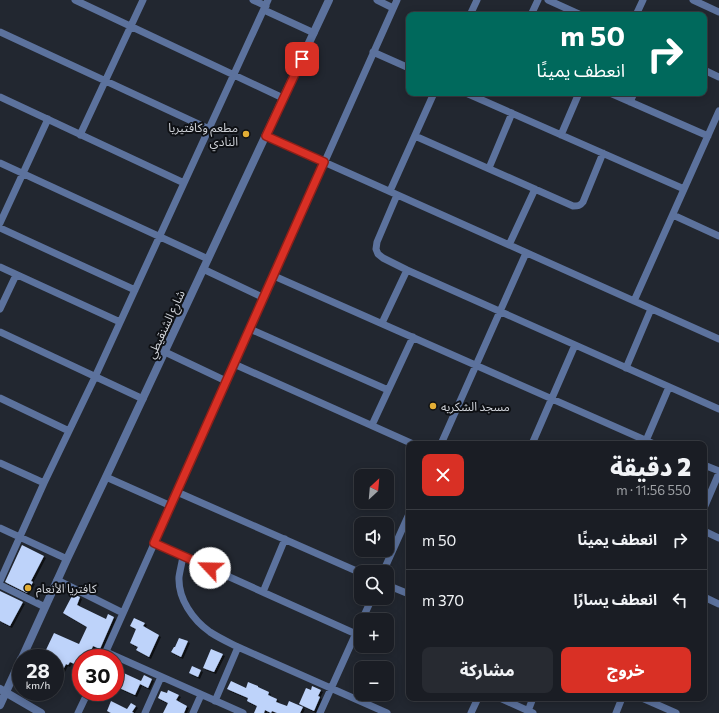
<!DOCTYPE html>
<html lang="ar">
<meta charset="utf-8">
<style>
:root{--surface:#1a1d24;--page:#272a31;--text:#f1f3f6;--muted:#9fa2a6;--line:#383b41;--accent:#d93025}
body{margin:0;font-family:Commissioner,"Noto Sans Arabic",sans-serif;background:var(--page);color:var(--text);direction:rtl;height:100vh;display:flex;flex-direction:column;font-size:15px;white-space:nowrap}
*{box-sizing:border-box;margin:0}
p{font-size:13px;color:var(--muted)}
.icon{flex:none;width:22px;height:22px;fill:none;stroke:currentColor;stroke-width:2;stroke-linecap:round;stroke-linejoin:round}
.map{position:relative;flex:1;overflow:hidden;direction:ltr}
.sheet{position:absolute;left:406px;top:441px;width:301px;height:260px;display:flex;flex-direction:column;background:var(--surface);border-radius:8px;box-shadow:0 2px 10px #0003,0 0 0 1px var(--line);direction:rtl}
.sheet>*{flex:none}
.hud{position:absolute;left:406px;top:12px;width:301px;height:84px;border-radius:8px;box-shadow:0 2px 10px #0003,0 0 0 1px var(--line);direction:rtl;background:#00695c;color:#fff;overflow:hidden}
.needle{width:26px;rotate:26deg}
.tools{position:absolute;left:354px;top:469px;display:grid;gap:8px}
.tools a{display:grid;place-items:center;width:40px;height:40px;border-radius:8px;background:var(--surface);box-shadow:0 2px 10px #0003,0 0 0 1px var(--line);font-size:20px}
.speed{position:absolute;left:12px;top:649px;display:flex;gap:8px;font-size:20px;font-weight:700;text-align:center}
.speed>*{display:grid;place-content:center;width:52px;height:52px;border-radius:50%;background:var(--surface);box-shadow:0 2px 10px #0003,0 0 0 1px var(--line);line-height:1}
.speed small{font-size:10px;font-weight:400}
.speed .limit{border:6px solid #d22;background:#fff;color:#111}
.pin{position:absolute;display:grid;place-items:center;width:34px;height:34px;color:#fff;margin:-17px;border-radius:8px;box-shadow:0 2px 6px #0006}
.me{position:absolute;width:44px;margin:-22px;rotate:294deg;stroke-linejoin:round;filter:drop-shadow(0 0 3px #0008)}
.turn{display:flex;align-items:center;gap:14px;height:84px;padding:0 16px;font-size:18px}
.turn .icon{width:52px;height:52px;stroke-width:2.5}
.turn b{display:block;font-size:28px;line-height:34px}
.round{display:grid;place-items:center;flex:none;width:42px;height:42px;border-radius:8px;background:var(--page)}
.headline{display:flex;align-items:center;justify-content:space-between;height:68px;padding:0 16px}
h1{font-size:24px;font-weight:800;line-height:30px}
.button{display:flex;gap:8px;margin-top:auto;padding:8px 16px}
.button a{flex:1;height:46px;border-radius:8px;background:var(--accent);color:#fff;font-size:16px;font-weight:800;line-height:46px;text-align:center}
.button a+a{background:var(--page);color:var(--text)}
ul{padding:0;list-style:none}
li{display:flex;align-items:center;gap:12px;height:60px;padding:0 16px;border-top:1px solid var(--line)}
li div{flex:1}
li b{display:block;font-size:15px}
li em{font-style:normal}
.map>svg:first-child{display:block}
.building{fill:#bed3fa;filter:url(#shadow)}
.lines{fill:none;stroke-linecap:round;stroke-linejoin:round}
.minor{stroke:#5c729d;stroke-width:7}
.tertiary{stroke:#5c729d;stroke-width:8}
.route-casing{stroke:#8d1f18;stroke-width:10}
.route{stroke:#d93025;stroke-width:7}
.poi-dot{fill:#e3ae35;stroke:#0e1014;stroke-width:1.5}
.labels{text-anchor:middle;dominant-baseline:central;stroke-width:4;stroke-linejoin:round;paint-order:stroke}
.poi-label{font-size:12px;fill:#cfd2d8;stroke:#0e1014;text-anchor:start}
.street-label{font-size:12px;fill:#cfd2d8;stroke:#0e1014}
</style>
<div class="map">
<svg width="719" height="713" viewBox="0 0 719 713">
<defs>
<filter id="shadow"><feDropShadow dx="2" dy="2" stdDeviation="0" flood-color="#0009"/></filter>
</defs>
<rect width="100%" height="100%" fill="#222730"/>
<path class="building" d="M22 545 44 556 31 581 33 582 27 593 5 582Z
M0 591 23 602 10 626 0 621Z
M73 594 80 597 77 605 106 619 108 614 114 617 100 649 93 646 88 658H81V667L70 662 68 665 66 664 55 685V658H52L44 654 54 633 79 644 87 627 63 613Z
M134 618 145 623 143 626 159 635 149 657 136 650 138 647 130 643 136 629 130 626Z
M179 638 188 641 181 657 171 652 174 647H175Z
M211 649 223 654 214 672 203 668Z
M192 666 201 670 198 677 189 673Z
M115 669 141 681 144 675 152 679 148 688 140 684 135 695 117 687 119 682 115 680Z
M231 681 246 688 248 682 258 686V687L269 692 268 695 277 699 276 702 287 706 289 701 303 707 300 713H277L272 711 271 713 265 710 264 713H254L257 706 247 701 248 698 227 689Z
M312 686 321 690 318 696 320 697 314 711 299 704 306 688 311 690Z
M168 690 179 695 176 700 187 706 184 713H163L168 703 158 698 161 691 167 693Z
M111 701 127 709 131 703 136 706 132 712 134 713H111L107 711Z"/>
<g class="lines">
<path class="minor" d="M75 0 283 98
M253 0 266 6
M377 0 393 8
M548 0 581 15
M693 0 719 12
M264 10 314 33
M470 15 477 0
M531 15 538 0
M636 15 643 0
M0 32 209 129
M373 52 409 68
M704 70 719 77
M466 93 684 189
M610 93 708 136
M0 97 184 183
M630 102 634 93
M80 135 143 0
M561 135 579 93
M266 136 719 339
M415 136 573 206C578 206 580 206 583 202L603 153
M0 163 208 259
M489 168 512 113
M390 191 434 93
M397 195 377 242 376 249 378 254 383 258 407 270 719 409
M673 215 719 236
M0 223 48 119
M0 228 135 290
M509 245 535 189
M0 267 120 322
M203 269 264 298
M274 276 654 444
M634 301 719 111
M0 309 16 275
M382 323 407 270
M250 329 388 390
M0 332 143 399
M165 352 226 381
M234 364 413 444
M626 368 651 309
M0 398 69 431
M372 425 413 337
M645 443 669 387
M441 444 526 253
M532 444 575 345
M0 463 44 483
M704 465 719 471
M106 477 171 506
M177 492 361 573
M704 508 719 473
M0 528 67 559
M704 531 719 538
M154 543 356 634
M183 556C182 563 180 570 179 577 178 599 193 620 210 632 219 638 228 642 238 647L387 713
M383 572 409 514
M57 580 123 613
M0 581 44 483 95 377 268 0
M0 585 45 607
M387 585 409 594
M263 592 285 539
M704 597 719 604
M362 620 372 598
M106 652 243 713
M103 658 397 0
M500 698 533 713
M642 698 676 713
M215 701 238 647
M528 711 533 698
M78 713 88 692
M145 713 161 677
M193 713 201 695
M320 713 361 622
M471 713 478 698
M616 713 622 698"/>
<path class="tertiary" d="M22 658 67 559 106 477 329 0
M0 689 41 713
M0 705 21 659"/>
</g>
<g class="lines">
<defs>
<path id="route" d="M210 568 154 543 324 162 266 136 302 59"/>
</defs>
<use href="#route" class="route-casing"/>
<use href="#route" class="route"/>
</g>
<g class="poi-dot">
<circle cx="246" cy="134" r="4"/>
<circle cx="433" cy="406" r="4"/>
<circle cx="28" cy="588" r="4"/>
</g>
<g class="labels">
<g class="poi-label">
<text x="238" y="127" text-anchor="end">مطعم وكافتيريا<tspan x="238" dy="14">النادي</tspan></text>
<text x="441" y="406">مسجد الشكريه</text>
<text x="36" y="588">كافتريا الأنعام</text>
</g>
<g class="street-label">
<text transform="translate(165 324) rotate(-65)">شارع الشنقيطي</text>
</g>
</g>
</svg>
<div class="tools">
<a><svg class="needle" viewBox="-14 -14 28 28"><path d="M0-13l5 13h-10z" fill="#e53935"/><path d="M0 13l5-13h-10z" fill="#9fa2a6"/></svg></a>
<a><svg class="icon" aria-label="sound" viewBox="0 0 24 24"><path d="M4 9h4l5-4v14l-5-4H4zM17 9q2 3 0 6"/></svg></a>
<a><svg class="icon" aria-label="search" viewBox="0 0 24 24"><circle cx="10" cy="10" r="6"/><path d="M15 15l6 6"/></svg></a>
<a>+</a>
<a>−</a>
</div>
<div class="speed"><div>28<small>km/h</small></div><div class="limit">30</div></div>
<div class="pin" style="left:302px;top:59px;background:#d93025"><svg class="icon" aria-label="arrive" viewBox="0 0 24 24"><path d="M6 21V4h12l-3 4 3 4H6"/></svg></div>
<svg class="me" style="left:210px;top:568px" viewBox="-20 -20 40 40"><circle r="19" fill="#fff"/><path d="M0-13L10 11 0 6-10 11z" fill="#d93025"/></svg>
<div class="hud">
<div class="turn"><svg class="icon" aria-label="right" viewBox="0 0 24 24"><path d="M7 20v-9h11M14 6l5 5-5 5"/></svg><div><b>50 m</b>انعطف يمينًا</div></div>
</div>
<section class="sheet">
<div class="headline"><div><h1>2 دقيقة</h1><p>550 m · 11:56</p></div><a class="round" style="background:#d93025;color:#fff"><svg class="icon" aria-label="close" viewBox="0 0 24 24"><path d="M6 6l12 12M18 6L6 18"/></svg></a></div>
<ul>
<li><svg class="icon" aria-label="right" viewBox="0 0 24 24"><path d="M7 20v-9h11M14 6l5 5-5 5"/></svg><div><b>انعطف يمينًا</b></div><em>50 m</em></li>
<li><svg class="icon" aria-label="left" viewBox="0 0 24 24"><path d="M17 20v-9H6M10 6l-5 5 5 5"/></svg><div><b>انعطف يسارًا</b></div><em>370 m</em></li>
</ul>
<div class="button"><a>خروج</a><a>مشاركة</a></div>
</section>
</div>
